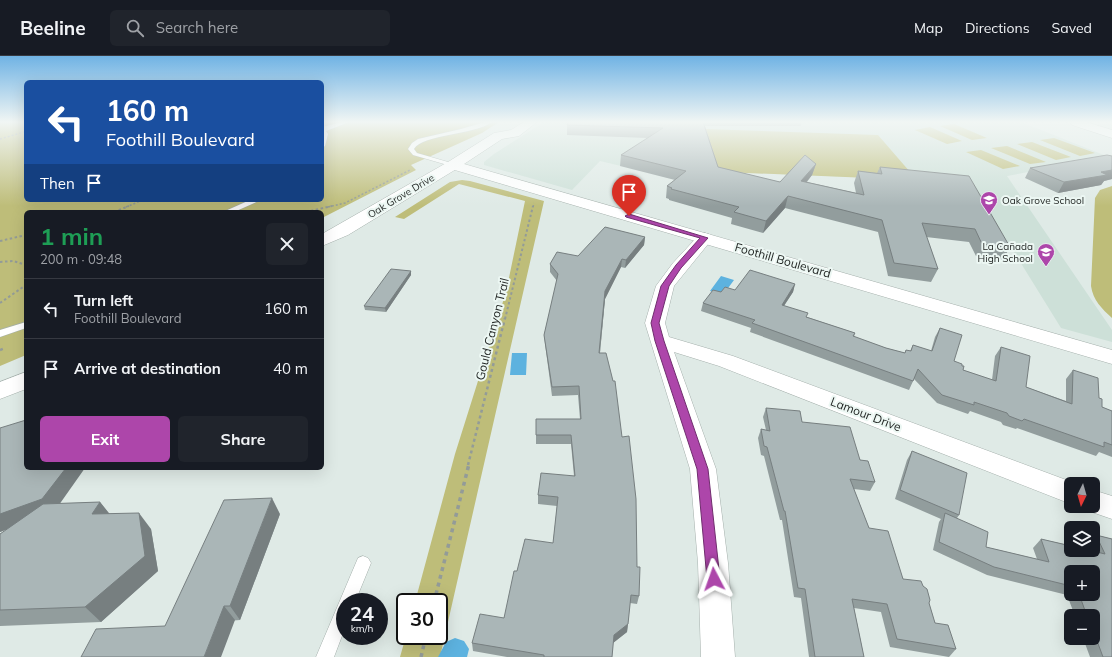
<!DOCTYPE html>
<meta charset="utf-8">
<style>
:root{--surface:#171b24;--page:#20242c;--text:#f1f3f6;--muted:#9ea1a6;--line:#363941;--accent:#ad46aa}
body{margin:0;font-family:Mulish,sans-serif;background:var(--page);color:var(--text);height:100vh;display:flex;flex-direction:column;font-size:15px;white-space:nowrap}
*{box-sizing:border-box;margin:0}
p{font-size:13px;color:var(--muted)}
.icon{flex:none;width:22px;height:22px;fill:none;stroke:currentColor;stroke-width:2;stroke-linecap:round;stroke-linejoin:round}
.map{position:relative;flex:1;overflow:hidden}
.details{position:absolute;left:24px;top:154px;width:300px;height:260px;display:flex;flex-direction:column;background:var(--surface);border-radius:6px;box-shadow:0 4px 16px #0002}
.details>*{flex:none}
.guide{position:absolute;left:24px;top:24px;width:300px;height:122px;border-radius:6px;box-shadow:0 4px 16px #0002;background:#1a4fa0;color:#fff;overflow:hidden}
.needle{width:26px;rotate:185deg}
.controls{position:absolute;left:1064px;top:421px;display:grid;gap:8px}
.controls a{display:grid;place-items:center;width:36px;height:36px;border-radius:6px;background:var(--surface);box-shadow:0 4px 16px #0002;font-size:20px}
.speed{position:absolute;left:336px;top:537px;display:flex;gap:8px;font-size:20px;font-weight:700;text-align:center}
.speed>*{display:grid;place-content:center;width:52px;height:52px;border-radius:50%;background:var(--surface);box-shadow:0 4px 16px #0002;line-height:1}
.speed small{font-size:10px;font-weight:400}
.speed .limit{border:2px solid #111;border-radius:6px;background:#fff;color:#111}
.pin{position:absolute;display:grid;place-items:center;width:34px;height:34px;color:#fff;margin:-41px -17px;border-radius:50% 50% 50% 0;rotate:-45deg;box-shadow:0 0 4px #0007}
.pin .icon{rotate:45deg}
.me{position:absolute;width:44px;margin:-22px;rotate:356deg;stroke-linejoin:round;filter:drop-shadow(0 0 3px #0008)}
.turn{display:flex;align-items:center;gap:14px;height:84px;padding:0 16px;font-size:18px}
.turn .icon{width:52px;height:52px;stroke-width:2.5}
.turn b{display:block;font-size:28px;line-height:34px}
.then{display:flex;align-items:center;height:38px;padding:0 16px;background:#0003;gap:8px;font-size:15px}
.round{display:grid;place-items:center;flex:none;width:42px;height:42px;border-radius:6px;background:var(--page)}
.overview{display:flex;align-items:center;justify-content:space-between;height:68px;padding:0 16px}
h1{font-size:24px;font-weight:700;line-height:30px;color:#1e9e55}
.primary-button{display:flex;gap:8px;margin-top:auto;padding:8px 16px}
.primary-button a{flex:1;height:46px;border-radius:6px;background:var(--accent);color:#fff;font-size:16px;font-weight:700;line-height:46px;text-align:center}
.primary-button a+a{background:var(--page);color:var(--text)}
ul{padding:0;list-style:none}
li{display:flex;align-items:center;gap:12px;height:60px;padding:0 16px;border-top:1px solid var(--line)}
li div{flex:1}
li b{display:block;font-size:15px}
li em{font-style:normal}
header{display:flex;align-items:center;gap:24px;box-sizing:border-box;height:56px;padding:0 20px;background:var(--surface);border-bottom:1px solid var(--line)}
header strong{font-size:19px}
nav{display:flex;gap:22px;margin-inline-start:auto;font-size:14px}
.search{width:280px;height:36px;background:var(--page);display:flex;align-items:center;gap:10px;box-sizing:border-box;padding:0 14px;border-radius:6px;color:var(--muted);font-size:15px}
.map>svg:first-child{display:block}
.built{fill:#cde0d8}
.green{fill:#bebd79}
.water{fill:#5db2df}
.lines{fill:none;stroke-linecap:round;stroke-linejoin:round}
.lane-casing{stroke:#a5b0ac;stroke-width:1}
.street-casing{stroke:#a5b0ac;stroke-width:1}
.secondary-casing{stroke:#a5b0ac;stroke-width:1}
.primary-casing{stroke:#a5b0ac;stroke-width:1}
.highway-casing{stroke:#a5b0ac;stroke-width:1}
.path-far3{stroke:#939b98;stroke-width:1.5;stroke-dasharray:2 2;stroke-linecap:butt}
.path-far2{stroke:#939b98;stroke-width:2;stroke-dasharray:2.5 2.5;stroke-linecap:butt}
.path-far1{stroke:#939b98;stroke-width:2.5;stroke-dasharray:3 3;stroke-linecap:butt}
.path{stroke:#939b98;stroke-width:3.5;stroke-dasharray:4 4;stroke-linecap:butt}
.lane{fill:#fff;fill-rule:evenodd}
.street{fill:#fff;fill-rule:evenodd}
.secondary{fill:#fff;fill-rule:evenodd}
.primary{fill:#fff;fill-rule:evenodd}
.highway{fill:#fff;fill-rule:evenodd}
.wall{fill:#929d9d;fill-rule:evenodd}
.shaded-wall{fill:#777f80}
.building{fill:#aab6b7;stroke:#777f80}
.route{fill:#ad46aa;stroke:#702e6e}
.labels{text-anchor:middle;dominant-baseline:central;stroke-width:4;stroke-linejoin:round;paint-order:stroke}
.far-street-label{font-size:10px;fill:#1e2220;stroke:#ecf7f3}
.far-poi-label{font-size:10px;fill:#1e2220;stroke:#ecf7f3;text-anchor:start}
.street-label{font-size:12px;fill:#1e2220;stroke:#ecf7f3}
</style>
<header>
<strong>Beeline</strong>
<div class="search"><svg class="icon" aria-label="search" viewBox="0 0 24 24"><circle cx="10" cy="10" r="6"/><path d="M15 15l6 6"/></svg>Search here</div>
<nav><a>Map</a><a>Directions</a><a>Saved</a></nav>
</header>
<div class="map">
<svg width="1112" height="601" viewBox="0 0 1112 601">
<rect width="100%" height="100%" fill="#dfeae6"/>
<path class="built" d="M544 66H1021L1109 101 1007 120 1112 274V286L1061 272 975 133 876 122 683 114 621 110 600 105 572 134 484 109V106L494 98Z"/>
<path class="green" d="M0 66H26V144H322V66H499L482 77 411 109 416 114 322 162V156H26V299L0 310Z
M954 68 987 82 972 84 940 70Z
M930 71 962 85 947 88 915 74Z
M705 73 878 79 917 124 725 116 715 112Z
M1054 82 1095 97 1080 100 1040 84Z
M1032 86 1071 101 1056 104 1017 88Z
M1007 90 1046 106 1030 108 991 92Z
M981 94 1020 110 1003 113 966 96Z
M462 124 470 125 544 145 440 601H400L406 580H439V546H415L455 398 506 236 525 145 459 128 404 163 395 161 450 126Z
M1112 130V262C1102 253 1093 244 1091 230L1095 142 1100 134Z"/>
<path class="water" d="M721 220 734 224 723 239 710 235Z
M512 297H527L526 319H510Z
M455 582 464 585 469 593 467 601H438L446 586Z"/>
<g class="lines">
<defs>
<path id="lane" d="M342 66H349L326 75 328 78 325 90 322 92V71Z
M485 66H492C475 79 423 78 414 93L417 97 455 108V110H451L413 99 408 93 412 87 418 83 461 73Z
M250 144H261L234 156H223Z
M26 266V272L0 281V274Z
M363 500 368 502 371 507 355 546H345V572L334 601H316L358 502Z"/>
<path id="street" d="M705 177 711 179 713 182 674 230 665 267 669 281 733 300 1077 428H1071V448L719 310 674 296 716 413 728 507 735 601H701L698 507 690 413 645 267 656 230 673 207 699 179Z
M1093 434 1112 440V463L1083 453 1082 450H1093Z"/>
<path id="secondary" d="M453 105 458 106 460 109 458 112 348 179 322 190V178L448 106Z
M26 316V333L0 343V326Z"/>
<path id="primary" d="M524 66H537L519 80 502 83 464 108 1112 294V308L448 112 446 109 448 106 494 77 511 74Z"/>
<path id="highway" d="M1070 66H1086L1112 74V82L1072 69Z"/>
</defs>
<use href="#lane" class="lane-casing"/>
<use href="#street" class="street-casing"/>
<use href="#secondary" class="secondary-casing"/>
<use href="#primary" class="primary-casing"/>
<use href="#highway" class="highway-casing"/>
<path class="path-far3" d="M0 83 24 76 26 74
M126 151 143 144
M328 151 345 147 410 114
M533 151 534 147"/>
<path class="path-far2" d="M114 156 129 150
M306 156 332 150
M0 185 26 179
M0 206 13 205 26 209
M0 247 26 229
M505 263 533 150"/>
<path class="path-far1" d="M0 294 5 292
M468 409 505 262"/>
<path class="path" d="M434 546 469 408
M421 601 426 580"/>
<use href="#lane" class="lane"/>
<use href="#street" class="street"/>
<use href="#secondary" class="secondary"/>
<use href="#primary" class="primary"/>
<use href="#highway" class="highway"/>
</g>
<path class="wall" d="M568 66H802L801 70H705L718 111 780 126 816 108 812 119 807 126 856 137 854 127 858 115 877 117 880 111 1010 191 1003 204 976 200 969 186 926 181 938 213 931 226 888 220 878 176 785 152 763 177 731 168 732 162 669 144V143L666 142 667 130 675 124 620 110 621 99 648 82 567 79V69Z
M1112 100V123L1104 125 1101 129 1058 137 1025 122 1030 112Z
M645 181 644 189 625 212 621 211 605 243 600 297 637 511 639 540 637 548 630 547 627 576 613 587 612 601H507L473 595 472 587 504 562 517 515 553 487 557 450 538 448V439L574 420 571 388H536V379L580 363 578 339 552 340 545 288 544 279 557 225 550 216V208Z
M411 215V219L386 256 365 254 364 250Z
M795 228 793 236 784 250 807 261 855 277 854 281 886 292 905 297 906 294 910 295 913 289 931 295 935 281 940 272 954 305 962 310 963 314 992 324 995 300 1001 291 1026 331 1066 345V323L1073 314 1099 342 1102 351 1112 355V401L1099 396 1096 400 1017 372 1016 373 1003 369 1001 366 970 355 968 358 937 347 914 323 909 334 750 276 751 272 701 255 703 247 721 236 735 234Z
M766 352 802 366 860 404 875 426 870 435 854 433 869 472 903 523 929 547 935 567 956 593 949 601 890 591 881 556 854 552 864 601H809L801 542 794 541 782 464H780L764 400 761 399 758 382 761 373 766 374 763 361Z
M0 372 59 448 100 446 109 458 151 473 158 515 101 566 0 570V478L9 472 0 476Z
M912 395 959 459 957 462 986 491 1037 503 1033 492 1041 483 1090 494H1093V482L1096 479 1112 483V601H1090L1083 582H1093V560H1075L1067 539 987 519 933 494 939 466 941 463 895 443 907 404ZM1071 516 1093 538H1071Z
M280 458 240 564 165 570Z"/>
<path class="shaded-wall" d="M816 108 812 119 798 136 801 125Z
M1112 114V123L1104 125 1101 129 1058 137 1064 126 1101 116Z
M788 140 785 152 763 177 766 165Z
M645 181 644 189 625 212 626 204Z
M622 203 621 211 605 243 599 306 605 235Z
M411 215V219L386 256 385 252Z
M795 228 793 236 779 257 782 249Z
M66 412H85L54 456 0 476V458Z
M272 442 280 458 240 564 230 550Z
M100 446 113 462 92 458Z
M139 457 151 473 158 515 101 566 85 551Z
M224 550 235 564 221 601H204Z
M628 568 627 576 613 587 614 579Z"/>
<path class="building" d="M568 66H703L718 111 780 126 805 99 816 108 801 125 864 139 858 115 882 118 880 111 969 120 1010 191 982 188 975 173 922 167 938 213 894 207 882 164 788 140 766 165 734 156 739 151 671 133 672 132 667 130 686 115 621 99 663 72 567 69Z
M1107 99 1112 100V114L1101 116 1107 119 1064 126 1030 112Z
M605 171 645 181 626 204 622 203 605 235 599 297H606L613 325H615L622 381 629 380 636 443 637 511H640L639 540 631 539 628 568 614 579 612 601H544V599L472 587 480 558 504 562 514 515H517L525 483 553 487 558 441 538 439 541 417 575 420 571 379H536V363H581L579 330 552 331 544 279 558 218 550 208 557 196 578 200Z
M391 213 411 215 385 252 364 250Z
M750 214 795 228 782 249 808 257 806 261 855 277 853 280 886 292 905 297 906 294 911 295 913 289 932 295 940 272 962 279 954 305 962 308V310H964L963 314 996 325 1001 291 1030 300 1026 331 1072 348 1073 314 1098 322 1099 342 1102 343V351L1112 355V389L1104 386V391L1024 363 1022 365 1009 360 1007 357 974 346V349L942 339 918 313 913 325 752 267 755 264 703 247 713 234 721 236 725 231 735 234Z
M766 352 800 355 802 366 850 371 860 404 868 405 875 426 850 423 869 472 888 475 903 523 921 525 923 530 927 533 930 544 929 547 935 567 948 569 956 593 897 583 887 548 852 543 864 601H815L805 533 798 532 785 455H784L767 391 764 390 761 373 770 375Z
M26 364V412H66L42 443 0 458V372Z
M912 395 967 417 959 459 900 434Z
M272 442 230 550H224L204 601H81L96 573 165 570 224 444Z
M100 446 92 458 139 457 145 500 85 551 0 554V478L43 448Z
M945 457 988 476 986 491 1049 506 1041 483 1071 490V494H1089L1105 498 1096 479 1112 483V601H1103L1093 574V560H1087L1079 538H1093V516H1071V530L994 511 939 486Z"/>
<linearGradient id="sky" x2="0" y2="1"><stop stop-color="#70b3e4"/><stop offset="0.44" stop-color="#f1f6f4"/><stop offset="1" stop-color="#f1f6f4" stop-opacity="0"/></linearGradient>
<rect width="1112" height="150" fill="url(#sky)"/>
<path class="route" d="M629 158 708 182 681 212 669 230 659 267 664 285 708 413 720 523 718 527 714 529 709 527 707 523 697 413 655 285 651 267 661 230 676 209 700 182 626 161 625 160Z"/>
<defs>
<symbol id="school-pin" viewBox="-11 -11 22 30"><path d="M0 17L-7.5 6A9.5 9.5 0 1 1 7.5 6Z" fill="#ad46aa" stroke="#ecf7f3"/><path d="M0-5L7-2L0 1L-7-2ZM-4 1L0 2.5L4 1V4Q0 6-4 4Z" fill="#fff"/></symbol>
</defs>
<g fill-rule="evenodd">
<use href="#school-pin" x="979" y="134" width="20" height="27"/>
<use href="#school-pin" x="1036" y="186" width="20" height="27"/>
</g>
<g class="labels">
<g class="far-street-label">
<text transform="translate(401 140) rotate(-31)">Oak Grove Drive</text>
</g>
<g class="far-poi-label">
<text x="1002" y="144">Oak Grove School</text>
<text x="1033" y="190" text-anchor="end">La Cañada<tspan x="1033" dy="12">High School</tspan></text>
</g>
<g class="street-label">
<text transform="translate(783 204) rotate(16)">Foothill Boulevard</text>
<text transform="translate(492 273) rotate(-76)">Gould Canyon Trail</text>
<text transform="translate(866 358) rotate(21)">Lamour Drive</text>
</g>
</g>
</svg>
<div class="controls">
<a><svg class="needle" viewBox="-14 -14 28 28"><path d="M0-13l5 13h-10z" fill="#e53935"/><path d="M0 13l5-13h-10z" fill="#9ea1a6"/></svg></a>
<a><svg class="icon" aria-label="layers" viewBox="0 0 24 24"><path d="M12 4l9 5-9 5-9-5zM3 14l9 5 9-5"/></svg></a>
<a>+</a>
<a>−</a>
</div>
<div class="speed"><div>24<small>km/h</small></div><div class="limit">30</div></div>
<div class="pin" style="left:629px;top:160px;background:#d93025"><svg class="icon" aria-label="arrive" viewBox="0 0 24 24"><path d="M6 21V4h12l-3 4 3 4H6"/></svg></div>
<svg class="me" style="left:714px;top:523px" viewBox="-20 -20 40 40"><path d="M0-17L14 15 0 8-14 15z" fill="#ad46aa" stroke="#fff" stroke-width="4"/></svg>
<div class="guide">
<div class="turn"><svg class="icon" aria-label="left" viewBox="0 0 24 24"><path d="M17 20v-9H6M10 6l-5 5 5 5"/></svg><div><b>160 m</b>Foothill Boulevard</div></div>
<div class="then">Then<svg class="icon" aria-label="arrive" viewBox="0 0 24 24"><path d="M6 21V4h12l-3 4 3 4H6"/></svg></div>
</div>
<section class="details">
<div class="overview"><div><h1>1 min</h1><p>200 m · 09:48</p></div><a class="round"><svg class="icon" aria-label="close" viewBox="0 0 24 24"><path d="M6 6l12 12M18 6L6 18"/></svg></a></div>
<ul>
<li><svg class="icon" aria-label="left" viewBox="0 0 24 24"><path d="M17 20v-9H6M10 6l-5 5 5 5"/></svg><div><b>Turn left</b><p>Foothill Boulevard</p></div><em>160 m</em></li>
<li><svg class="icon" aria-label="arrive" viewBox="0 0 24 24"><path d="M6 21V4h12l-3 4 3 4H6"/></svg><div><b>Arrive at destination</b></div><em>40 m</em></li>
</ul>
<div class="primary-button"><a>Exit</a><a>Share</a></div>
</section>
</div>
